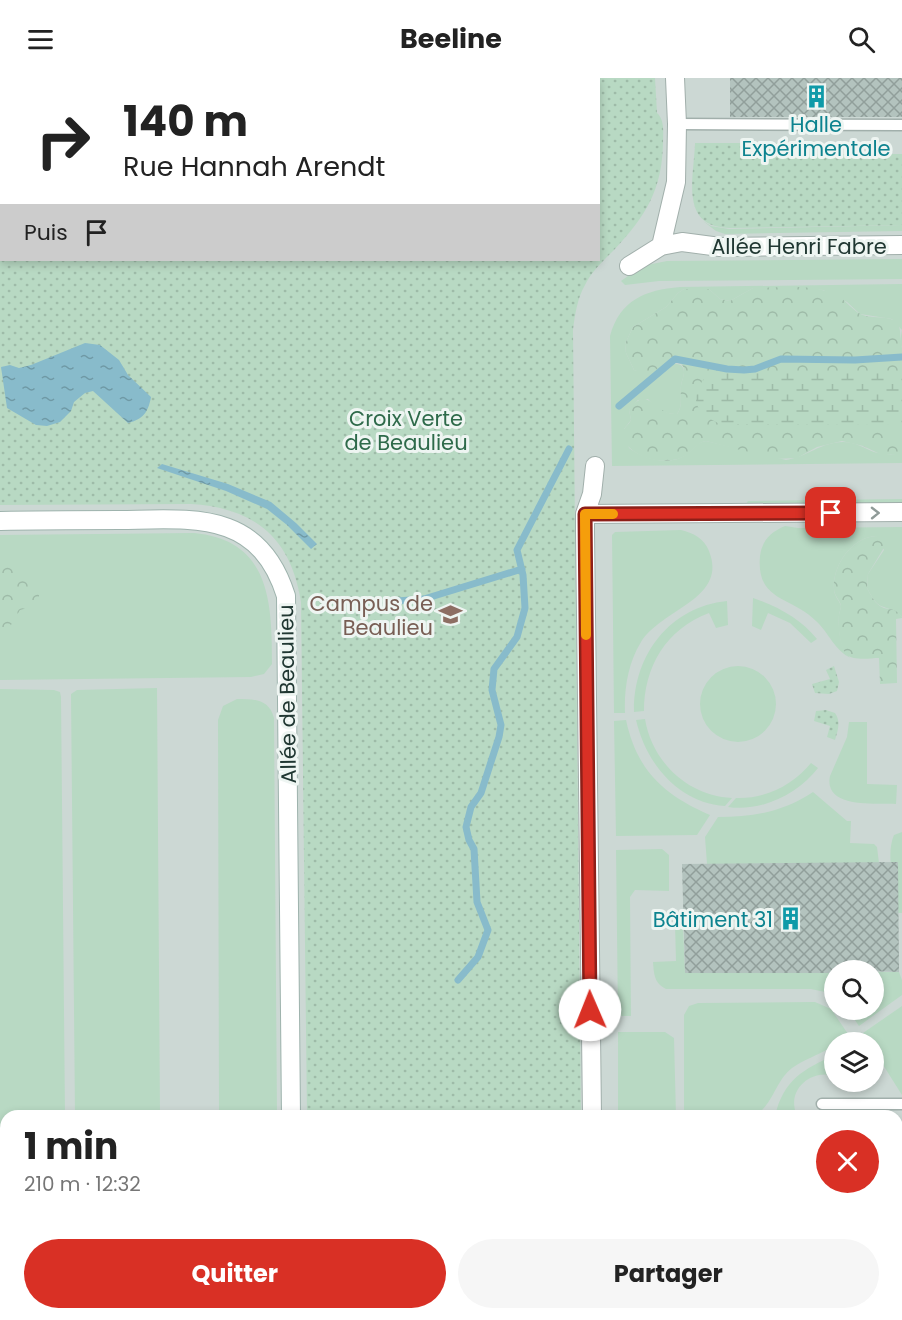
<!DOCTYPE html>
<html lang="fr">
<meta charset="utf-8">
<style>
:root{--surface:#fff;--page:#f6f6f6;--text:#222;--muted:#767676;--accent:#d93025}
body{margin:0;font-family:Poppins,sans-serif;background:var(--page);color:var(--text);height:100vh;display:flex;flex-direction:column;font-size:22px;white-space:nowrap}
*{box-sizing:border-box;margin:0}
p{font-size:20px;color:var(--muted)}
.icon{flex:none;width:33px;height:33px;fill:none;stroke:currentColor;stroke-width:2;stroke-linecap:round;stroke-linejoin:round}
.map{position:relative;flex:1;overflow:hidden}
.details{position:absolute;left:0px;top:1032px;width:903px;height:210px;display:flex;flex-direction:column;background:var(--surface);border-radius:18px 18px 0 0;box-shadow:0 3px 9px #0003}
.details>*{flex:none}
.banner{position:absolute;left:0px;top:0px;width:600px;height:183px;box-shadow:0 3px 9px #0003;background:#fff;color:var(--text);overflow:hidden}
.buttons{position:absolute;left:824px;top:882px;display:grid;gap:12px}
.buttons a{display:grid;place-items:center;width:60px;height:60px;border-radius:50%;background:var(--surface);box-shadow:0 3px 9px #0003;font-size:30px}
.pin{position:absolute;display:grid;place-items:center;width:51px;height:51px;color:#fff;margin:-26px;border-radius:12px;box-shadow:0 3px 9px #0006}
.me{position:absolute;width:66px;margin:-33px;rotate:359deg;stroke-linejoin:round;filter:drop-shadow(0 0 4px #0008)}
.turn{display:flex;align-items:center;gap:21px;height:126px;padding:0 24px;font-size:27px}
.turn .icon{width:78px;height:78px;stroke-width:2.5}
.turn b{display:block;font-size:42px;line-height:51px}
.then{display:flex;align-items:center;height:57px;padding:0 24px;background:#0003;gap:12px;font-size:22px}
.round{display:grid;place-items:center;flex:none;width:63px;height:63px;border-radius:32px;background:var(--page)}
.overview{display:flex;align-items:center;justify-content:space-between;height:102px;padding:0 24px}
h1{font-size:36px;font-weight:700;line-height:45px}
.button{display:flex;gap:12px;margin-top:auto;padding:12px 24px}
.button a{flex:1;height:69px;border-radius:36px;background:var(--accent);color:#fff;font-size:24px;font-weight:700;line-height:69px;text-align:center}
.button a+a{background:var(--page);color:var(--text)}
header{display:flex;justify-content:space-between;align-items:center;height:78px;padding:0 24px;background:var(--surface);font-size:27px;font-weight:700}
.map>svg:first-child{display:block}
.built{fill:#ccd8d4;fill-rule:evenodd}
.grass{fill:#b8d9c3}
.forest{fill:url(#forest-crowns)}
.wetland{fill:url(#wetland-marsh)}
.park{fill:url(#park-dots)}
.water{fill:url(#water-ripples)}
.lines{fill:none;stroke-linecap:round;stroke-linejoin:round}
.stream{stroke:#88bbcb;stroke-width:7}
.building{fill:url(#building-cross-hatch)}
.lane-casing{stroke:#a1afab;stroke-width:13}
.street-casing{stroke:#a1afab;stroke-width:20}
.secondary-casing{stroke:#9eb3ad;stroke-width:20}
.lane{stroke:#fff;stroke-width:10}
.street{stroke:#fff;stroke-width:18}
.secondary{stroke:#fff;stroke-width:18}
.oneway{stroke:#909b98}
.route-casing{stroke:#8d1f18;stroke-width:15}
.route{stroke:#d93025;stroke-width:10}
.slow{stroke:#f59e0b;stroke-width:10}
.labels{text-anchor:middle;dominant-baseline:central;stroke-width:6;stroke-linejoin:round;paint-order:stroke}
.culture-label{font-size:21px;fill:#0d838f;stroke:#eef5f2}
.street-label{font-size:21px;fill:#203732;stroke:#eef5f2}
.park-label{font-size:21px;fill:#2e6a4a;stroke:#eef5f2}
.education-label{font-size:21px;fill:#785e54;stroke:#eef5f2;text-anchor:end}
</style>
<header><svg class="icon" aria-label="menu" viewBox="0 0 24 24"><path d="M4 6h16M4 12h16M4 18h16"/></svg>Beeline<svg class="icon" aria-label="search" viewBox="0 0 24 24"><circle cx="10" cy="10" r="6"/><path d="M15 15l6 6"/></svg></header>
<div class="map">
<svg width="902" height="1242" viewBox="0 0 902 1242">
<defs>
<pattern id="forest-crowns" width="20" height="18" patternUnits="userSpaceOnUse" patternTransform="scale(1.5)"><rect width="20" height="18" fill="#b8d9c3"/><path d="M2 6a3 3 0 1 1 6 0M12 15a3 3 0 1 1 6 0" fill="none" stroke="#9ebba8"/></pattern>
<pattern id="wetland-marsh" width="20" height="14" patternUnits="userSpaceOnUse" patternTransform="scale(1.5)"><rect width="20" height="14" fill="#b8d9c3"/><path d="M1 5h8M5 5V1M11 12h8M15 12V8" fill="none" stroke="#9ebba8"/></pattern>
<pattern id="park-dots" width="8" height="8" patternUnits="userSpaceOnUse" patternTransform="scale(1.5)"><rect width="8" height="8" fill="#b8d9c3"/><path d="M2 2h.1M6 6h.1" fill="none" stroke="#9ebba8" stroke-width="1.8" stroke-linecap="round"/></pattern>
<pattern id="water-ripples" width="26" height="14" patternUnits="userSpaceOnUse" patternTransform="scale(1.5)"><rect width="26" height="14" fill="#88bbcb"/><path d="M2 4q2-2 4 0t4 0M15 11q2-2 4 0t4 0" fill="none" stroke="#6f99a5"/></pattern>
<pattern id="building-cross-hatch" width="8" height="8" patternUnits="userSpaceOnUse" patternTransform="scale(1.5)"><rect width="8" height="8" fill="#b3c3be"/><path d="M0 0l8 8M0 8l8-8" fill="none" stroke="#919f9b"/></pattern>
</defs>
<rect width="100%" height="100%" fill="#dee8e4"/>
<path class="built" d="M0 0H902V1242H0ZM2 2H598V182H2ZM834 892H873V932H834ZM834 964H873V1004H834ZM6 1038H897V1236H6Z"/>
<path class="grass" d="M703 143 711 148 729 151 902 147V153L725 156 716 153Z
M902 181V201L659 203 625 207 621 203 642 188 667 183Z
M902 206V270L900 264 902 252 892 241 860 236 847 224 823 212 800 210H753L730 223 720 221 709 211H684L678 215 666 229 633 249 625 266 626 275 634 292C646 296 685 274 684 295 684 299 681 304 681 308 680 318 683 328 677 336 666 337 655 330 648 321L638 322 629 332 631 342 624 351 629 370C644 381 670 389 687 376 695 371 696 364 706 363L786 382C807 379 821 364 843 364 855 364 864 370 874 374 883 377 892 376 902 376V385L612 388 610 258C620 222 645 212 680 209Z
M902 421V427L746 426 748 423Z
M785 448 798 450 902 449V539C896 532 891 532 884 529 875 527 871 517 867 510L868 496 884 472 876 458C852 459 832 488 834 511 834 518 839 522 841 528 841 531 839 534 839 537 838 550 840 573 851 580 835 573 829 555 816 543 791 518 756 524 760 478 762 462 771 454 785 448Z
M681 452C693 455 704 460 709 473 728 521 663 530 641 564 628 585 624 611 625 635H614L612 457 615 454Z
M194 455C270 462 272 524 272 586L264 596 251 599 0 602V457Z
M753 520C777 528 801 541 817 561L811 565 790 545 768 535 761 552 752 548Z
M727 523 728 547 716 550 709 535C666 551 644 589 644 633L634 634C633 578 669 529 727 523Z
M700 626a38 38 0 1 1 76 0a38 38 0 1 1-76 0Z
M157 610 160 1038H75L71 616 77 612Z
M0 611 54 612 60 614 61 619 65 1038H6V1075L0 1064Z
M237 621C254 621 269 621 274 640L277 1038H219L218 642 223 628Z
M645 641C652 684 688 718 732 720L725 728C678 725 646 685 636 642Z
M626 642C637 693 664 717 710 737L697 757 616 758 614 643Z
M849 644H867V706L897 707 896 726C877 725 823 731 830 698L847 659Z
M811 685 818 690C798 716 762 734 728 729L736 720C766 721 793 707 811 685Z
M813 714 847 743H851L850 765 874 766 877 769 879 785 707 786 705 759 718 739C753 739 783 734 813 714Z
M902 754V835H898C895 813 885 777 894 757Z
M662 771 669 777V813L635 812 630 819 631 938H618L616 772Z
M675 846 683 847 685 895H834V916L811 911H666C654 905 654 896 653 884L676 883Z
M873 894H899L902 902V917L859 948 848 932H873Z
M815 924 831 931 848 956 838 964H834V968L830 970C818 977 803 982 792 990 775 1003 773 1028 754 1038H684V937L689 928 698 925Z
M902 928V1017L873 971V964H869L863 955Z
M618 954H665L674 960 676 1038H618Z
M834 977V998C812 991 787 1011 796 1035L775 1038C784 1001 803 992 834 977Z
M897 1225H902V1242H324L330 1240 573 1239 583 1236H897Z"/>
<path class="forest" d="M753 210C780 210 812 205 836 217 847 222 853 235 866 238 875 240 889 238 897 244 902 251 899 261 902 270V376H880L863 368 842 363 817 369 797 380 774 381 706 363C695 365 693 375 683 379 665 387 639 382 626 366 624 364 622 362 621 358 621 352 628 348 631 342L629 332 632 327 642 320C656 323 661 337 677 336 683 328 680 318 681 308 681 304 684 299 684 294 685 274 656 293 648 294 643 295 639 294 634 292L626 275 625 266 633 249 666 229 678 215 684 211H709L720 221 730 223Z
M876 458 882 461 885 468 868 496 867 510C871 517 875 527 884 530 893 532 896 531 902 539V540L896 541 897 605 880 606 879 580C871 580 854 583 847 577 839 569 838 548 839 537 839 534 841 531 841 528 840 522 834 518 834 511 832 488 852 459 876 458Z
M0 477 33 503 39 513V527L20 532 5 557 0 560Z"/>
<path class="wetland" d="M717 295H902V347L720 346C694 335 688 319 707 297Z"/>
<path class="park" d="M0 0H74L2 2V182H598V2L347 0H655L657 35C665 42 663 55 663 65 662 112 646 138 614 172 603 183 592 193 585 207 577 221 575 237 573 252L581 1038H307L301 524C291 459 254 430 191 426L0 427Z
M695 65H789L803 76H902V147L729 150C679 149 694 100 695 65Z
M834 588 839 604 837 613 829 616 815 615 812 606 830 601 826 592Z
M826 632 835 635C841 644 838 652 835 662L827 659 830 648 814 643 816 633Z"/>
<path class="water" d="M85 265 100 267 119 282 128 297 151 319C148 335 143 341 128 345L93 313 85 315 74 324 71 333 60 344 47 348 36 347 7 330 1 289 10 287 19 290 31 287Z
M162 386 228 406 271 424 296 445 317 466 311 471 287 447 267 431 226 413 157 390Z"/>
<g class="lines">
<path class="stream" d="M619 328 675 281 727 291 744 292 755 291 781 281 855 282 902 279
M397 523 424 521 522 491
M458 902 478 879 488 852 477 824 474 771 469 762 466 749 471 729 481 715 499 659 501 647 492 612 494 591 517 559 525 530 523 497 517 472 569 371"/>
</g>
<path class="building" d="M730 0H902V39H730Z
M898 784 899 894 834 892V895H685L682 786Z"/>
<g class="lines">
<defs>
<path id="lane" d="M677 46 902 47
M822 1026H902
M0 1092H6"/>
<path id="street" d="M661 168 676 104 677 46 675 0
M629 188 661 168 682 164 720 169 902 167
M585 436 902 434
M592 1038 585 454V436L592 416 595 388
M897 1214H902"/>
<path id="secondary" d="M0 443C40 442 80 442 120 442 194 441 259 432 286 518L291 1038
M287 1242V1236"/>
</defs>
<use href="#lane" class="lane-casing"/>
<use href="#street" class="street-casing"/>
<use href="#secondary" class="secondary-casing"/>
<use href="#lane" class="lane"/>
<use href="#street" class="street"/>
<use href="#secondary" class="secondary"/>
</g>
<defs><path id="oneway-chevron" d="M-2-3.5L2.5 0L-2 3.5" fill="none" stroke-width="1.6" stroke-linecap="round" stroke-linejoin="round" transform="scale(1.5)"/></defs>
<use class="oneway" href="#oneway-chevron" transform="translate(875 435) rotate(-1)"/>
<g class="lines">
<defs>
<path id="route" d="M590 932 585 436 831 435"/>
</defs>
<use href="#route" class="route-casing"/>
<use href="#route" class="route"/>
<path class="slow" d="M586 557 585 436H613"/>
</g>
<defs>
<symbol id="building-bare" viewBox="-9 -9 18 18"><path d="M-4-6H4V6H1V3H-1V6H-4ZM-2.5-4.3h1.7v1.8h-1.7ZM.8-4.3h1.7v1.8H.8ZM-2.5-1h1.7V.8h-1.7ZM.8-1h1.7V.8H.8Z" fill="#0f9aa8" stroke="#eef5f2" stroke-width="2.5" paint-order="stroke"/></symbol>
<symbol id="university-bare" viewBox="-9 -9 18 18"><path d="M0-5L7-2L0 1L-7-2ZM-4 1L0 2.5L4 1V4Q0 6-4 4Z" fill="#8d6e63" stroke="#eef5f2" stroke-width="2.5" paint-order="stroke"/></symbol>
</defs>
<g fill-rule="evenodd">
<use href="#building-bare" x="800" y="2" width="33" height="33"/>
<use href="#university-bare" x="434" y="520" width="33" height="33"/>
<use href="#building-bare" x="774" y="824" width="33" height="33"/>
</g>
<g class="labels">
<g class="culture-label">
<text x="816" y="46">Halle<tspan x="816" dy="24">Expérimentale</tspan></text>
<text x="773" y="841" text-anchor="end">Bâtiment 31</text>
</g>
<g class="street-label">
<text x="799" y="168">Allée Henri Fabre</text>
<text transform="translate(287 616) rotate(-91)">Allée de Beaulieu</text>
</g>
<g class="park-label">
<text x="406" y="340">Croix Verte<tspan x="406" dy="24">de Beaulieu</tspan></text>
</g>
<g class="education-label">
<text x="433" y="525">Campus de<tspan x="433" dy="24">Beaulieu</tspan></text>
</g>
</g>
</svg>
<div class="buttons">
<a><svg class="icon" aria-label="search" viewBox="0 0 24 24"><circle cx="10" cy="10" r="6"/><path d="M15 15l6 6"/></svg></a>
<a><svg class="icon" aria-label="layers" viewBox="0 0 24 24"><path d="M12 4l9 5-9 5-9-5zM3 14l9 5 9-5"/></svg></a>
</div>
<div class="pin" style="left:831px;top:435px;background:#d93025"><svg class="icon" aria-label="arrive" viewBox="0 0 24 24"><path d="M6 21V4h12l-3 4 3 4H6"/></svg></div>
<svg class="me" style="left:590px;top:932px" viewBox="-20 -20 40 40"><circle r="19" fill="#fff"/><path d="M0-13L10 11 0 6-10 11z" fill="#d93025"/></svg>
<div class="banner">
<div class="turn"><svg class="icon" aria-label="right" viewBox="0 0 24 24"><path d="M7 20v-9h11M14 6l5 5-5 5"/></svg><div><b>140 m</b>Rue Hannah Arendt</div></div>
<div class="then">Puis<svg class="icon" aria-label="arrive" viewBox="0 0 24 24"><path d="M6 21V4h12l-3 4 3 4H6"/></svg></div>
</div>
<section class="details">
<div class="overview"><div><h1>1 min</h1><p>210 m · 12:32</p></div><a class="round" style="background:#d93025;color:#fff"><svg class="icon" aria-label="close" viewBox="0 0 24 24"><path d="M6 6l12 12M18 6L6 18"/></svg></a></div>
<div class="button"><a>Quitter</a><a>Partager</a></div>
</section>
</div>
